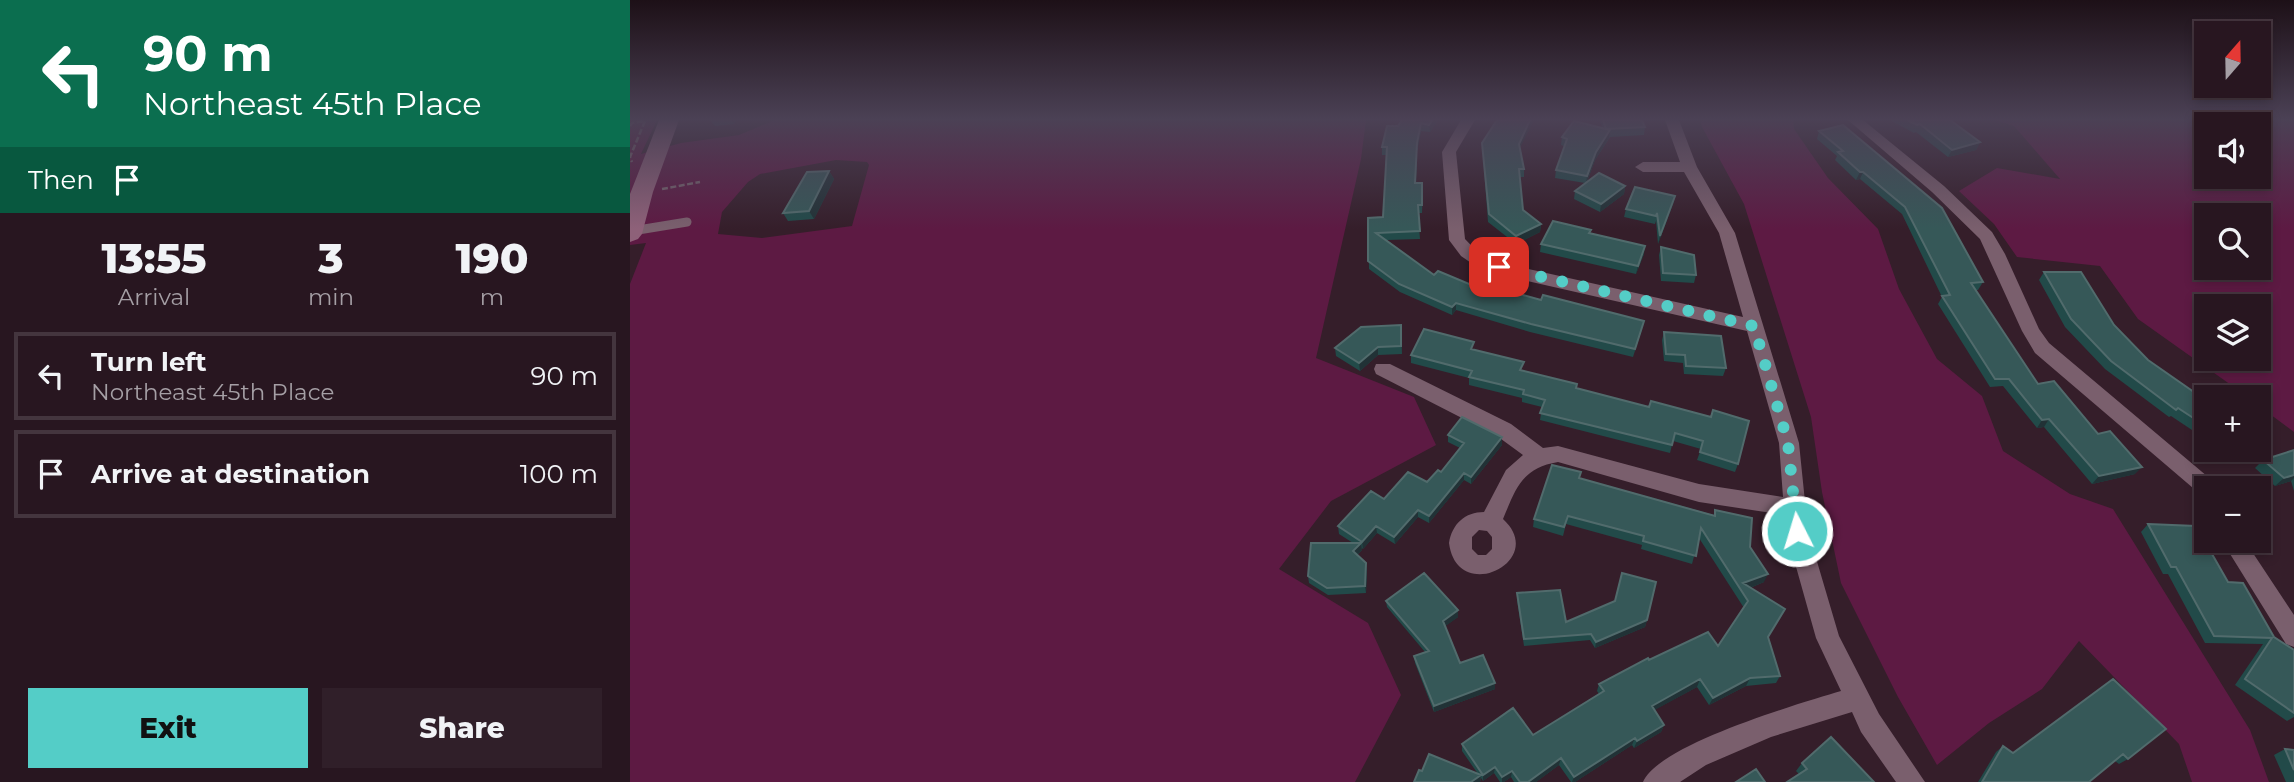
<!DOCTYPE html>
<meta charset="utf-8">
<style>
:root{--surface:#281620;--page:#301f29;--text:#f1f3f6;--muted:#a59fa5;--line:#44353e;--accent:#54cdc7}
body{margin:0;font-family:Montserrat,sans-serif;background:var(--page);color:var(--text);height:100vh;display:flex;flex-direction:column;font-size:26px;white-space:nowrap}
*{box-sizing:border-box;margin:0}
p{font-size:23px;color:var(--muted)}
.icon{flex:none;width:38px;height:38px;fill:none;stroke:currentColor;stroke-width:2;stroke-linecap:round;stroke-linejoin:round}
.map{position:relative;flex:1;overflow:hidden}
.sheet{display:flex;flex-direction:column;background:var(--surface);width:630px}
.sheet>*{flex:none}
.guide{background:#0b6e4f;color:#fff;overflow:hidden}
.needle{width:46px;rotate:20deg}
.controls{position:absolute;left:1564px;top:21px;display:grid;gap:14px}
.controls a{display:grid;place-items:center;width:77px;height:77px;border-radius:0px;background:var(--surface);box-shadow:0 4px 10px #0003,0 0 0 2px var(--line);font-size:35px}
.pin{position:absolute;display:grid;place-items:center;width:60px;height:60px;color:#fff;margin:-30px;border-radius:14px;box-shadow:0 4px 10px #0006}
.me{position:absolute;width:77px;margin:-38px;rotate:355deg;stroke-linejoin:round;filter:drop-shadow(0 0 5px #0008)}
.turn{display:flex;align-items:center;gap:24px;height:147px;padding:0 28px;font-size:32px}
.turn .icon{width:91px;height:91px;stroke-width:2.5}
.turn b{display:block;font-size:49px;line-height:60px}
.then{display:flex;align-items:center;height:66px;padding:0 28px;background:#0003;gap:14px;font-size:26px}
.eta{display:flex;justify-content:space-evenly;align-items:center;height:119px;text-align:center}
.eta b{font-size:42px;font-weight:800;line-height:49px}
.primary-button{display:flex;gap:14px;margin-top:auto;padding:14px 28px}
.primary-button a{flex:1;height:80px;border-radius:0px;background:var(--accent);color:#111;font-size:28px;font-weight:800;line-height:80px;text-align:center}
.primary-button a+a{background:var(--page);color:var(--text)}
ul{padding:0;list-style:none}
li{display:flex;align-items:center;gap:21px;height:88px;margin:0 14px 10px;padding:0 14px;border:4px solid var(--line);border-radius:0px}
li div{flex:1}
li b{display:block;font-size:26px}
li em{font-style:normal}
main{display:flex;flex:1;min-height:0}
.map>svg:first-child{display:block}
.green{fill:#5d1a43;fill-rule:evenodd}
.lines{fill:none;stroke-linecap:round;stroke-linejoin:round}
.path{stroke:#78646e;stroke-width:2.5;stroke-dasharray:6 2.5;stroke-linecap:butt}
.service{stroke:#7a5f6d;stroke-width:9}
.minor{fill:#7a5f6d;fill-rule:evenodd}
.secondary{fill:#8e6179;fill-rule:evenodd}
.wall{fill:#224a49}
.shaded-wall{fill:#213236}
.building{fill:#365858;stroke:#516b6c;stroke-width:2}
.route{stroke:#54cdc7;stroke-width:12;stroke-dasharray:0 21.6}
</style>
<main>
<section class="sheet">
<div class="guide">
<div class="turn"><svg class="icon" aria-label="left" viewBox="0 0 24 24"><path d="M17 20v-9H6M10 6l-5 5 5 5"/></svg><div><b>90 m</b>Northeast 45th Place</div></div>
<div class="then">Then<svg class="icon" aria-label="arrive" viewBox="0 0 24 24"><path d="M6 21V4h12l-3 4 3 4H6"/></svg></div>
</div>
<div class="eta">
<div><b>13:55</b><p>Arrival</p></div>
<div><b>3</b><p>min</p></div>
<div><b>190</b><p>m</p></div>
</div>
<ul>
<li><svg class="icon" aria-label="left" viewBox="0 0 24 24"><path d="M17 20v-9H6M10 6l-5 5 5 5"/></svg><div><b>Turn left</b><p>Northeast 45th Place</p></div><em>90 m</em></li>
<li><svg class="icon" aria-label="arrive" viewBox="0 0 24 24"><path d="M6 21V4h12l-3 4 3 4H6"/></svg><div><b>Arrive at destination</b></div><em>100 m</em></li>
</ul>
<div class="primary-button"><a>Exit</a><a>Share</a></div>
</section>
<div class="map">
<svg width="1664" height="782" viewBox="0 0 1664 782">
<rect width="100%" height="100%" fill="#351e2a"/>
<path class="green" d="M0 120H27L11 154 51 143 109 135 145 120H736L731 159 686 358 784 397 806 445 701 501 649 569 738 623 771 695 725 782H0V284L16 243 0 245ZM206 160 237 162 239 165 222 226 132 238 88 234 92 212 118 182 130 174Z
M1070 120H1163L1164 129 1198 178 1248 229 1269 289 1307 359 1352 396 1373 451 1440 494 1483 509 1620 730 1639 782H1562L1549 744 1449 641 1412 689 1359 723 1307 765 1268 697 1211 583 1192 492 1181 417 1114 204 1072 127Z
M1365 120H1664V432L1629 406V397H1618L1508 319 1470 266 1387 257 1364 224 1329 191 1367 168 1430 179 1384 126ZM1629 124V177H1577V124ZM1629 215V268H1577V215ZM1629 306V359H1577V306Z"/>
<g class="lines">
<path class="path" d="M0 126 2 123 15 121 0 157 2 162
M32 189 70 182"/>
<path class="service" d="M2 231 57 222"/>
<path class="minor" d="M831 120H845L826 152 835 239C849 255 865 261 885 266L1113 317 1089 233 1054 172H1013L1005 167 1013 162H1050L1035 120H1049L1067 167 1105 233 1169 443 1178 531 1209 636 1249 714 1295 782H1266L1231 732 1222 712 1141 737 1076 765 1050 782H1013C1029 744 1171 703 1211 691L1186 638 1156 531 1155 515 1069 502 928 462C892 468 886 488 873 519 919 561 827 606 819 543 822 524 835 512 854 512L876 470 893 455 867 436 746 374 744 369 746 364H760L881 424 913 448 928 446 1069 484 1153 497 1149 443 1117 331 884 278 847 267 831 256 819 240 812 152ZM849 530 857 531 862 537V549L856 555H848L842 549V537Z
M1218 120H1233L1314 186 1362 232 1375 254 1409 329 1419 343 1584 482 1587 488H1577V497L1570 494 1405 353 1392 331 1350 239 1302 192Z
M1592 541H1615L1664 615V647L1656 644Z"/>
<path class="secondary" d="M29 120H49L23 192 12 234 8 239 0 242V194Z"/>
</g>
<path class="wall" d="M80 120H107L104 124 85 126Z
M772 120H808L800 132 791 131 787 151 786 183 793 191 792 213H788L790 239 757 240 804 275 851 289 1012 329 1003 357 900 332 826 310 822 315 770 292 739 269 738 218 753 217 756 155H752V147Z
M970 120H1012L1015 127 1014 135 980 137 965 160 957 182 995 186 994 194 970 212 944 199 945 191 955 183 925 178 926 170 934 146 931 145 932 137 972 128Z
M1260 120H1320L1350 142 1346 150 1318 157 1286 132 1284 133Z
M1213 125 1353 282 1348 290H1346L1408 384 1468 434 1505 474 1462 484 1414 427 1407 428 1373 386 1360 387 1308 304 1312 297 1272 214 1230 179 1226 180 1205 160 1207 156 1187 139 1189 131Z
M852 143 890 149 894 169V177H890L893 210 911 224 910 232 886 244 858 222Z
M199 171 204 179 184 219 158 221 153 213Z
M1045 196 1043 204 1028 244 1026 221 1025 224 994 217 996 209Z
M961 230 960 233 1014 254 1006 274 910 252 911 244Z
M1031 247 1066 275 1064 283 1031 281 1029 255Z
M1414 272 1484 325 1518 360 1574 399 1577 397V440L1541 416 1539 417 1475 369 1435 327 1409 280Z
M771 325 772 354 748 355 730 371 706 356 705 348Z
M1034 332 1096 368 1093 376 1054 374 1053 363 1034 361 1032 340Z
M844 350 893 371 947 384V389L1019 407 1108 464 1105 472 1067 460 1071 449 1043 441 1040 453 910 420 912 407 892 402V398L839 385V378L781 363V355Z
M818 435 872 437V445L841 484 834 480 799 523 788 517 765 544 747 533 733 549 732 548V550L727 555 737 570 736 593 698 595 679 583 678 576 723 543 709 534 708 526 754 499 797 482 811 472 830 448 818 442Z
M1591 450H1613L1603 458Z
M1664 450V491L1661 481 1645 486 1625 468 1633 460Z
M950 478 1084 515 1085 510 1120 547 1134 582 1120 588 1150 676 1146 683 1116 686 1079 705 1067 687 1024 710 1034 725 1031 732 1004 748 1002 745 945 782H941L929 765 906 782H884L881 777 874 782H870L864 773 853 781 851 778 850 782 792 771 848 774 832 751V744L903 735 969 694 967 691 969 684 1019 660 1088 646 1114 608 1069 538 1062 564 1011 549 1012 545 936 524 933 536 903 527 904 519Z
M1518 524 1598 582 1644 637 1664 650V717L1657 721 1605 685 1633 644 1575 643 1538 574H1533L1511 532Z
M887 593 936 622 1017 620 1015 627 965 648 960 640 894 646 887 600Z
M756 601 828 617 815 626 830 663 865 689 804 712 785 663 784 656 795 652 757 607Z
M1483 679 1498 759 1489 764 1485 761 1459 782H1348L1366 752 1373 746 1383 753Z
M1655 749 1664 750V782H1656L1644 755Z
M1172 763 1244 782 1169 774 1166 771Z"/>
<path class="shaded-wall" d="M101 120H107L104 124Z
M802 120H808L800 132 799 125Z
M900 120H904L888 152 889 144Z
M791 123V131L787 151 785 191 787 143Z
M980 130 979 138 965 160 956 184 957 176 966 152Z
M1350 142 1346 150 1318 157 1322 150Z
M199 171 204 179 184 219 179 211Z
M1230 172H1233L1230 179 1226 180Z
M995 186 994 194 970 212 971 204Z
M1045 196 1043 204 1028 244 1030 236Z
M911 224 910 232 886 244V236Z
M1015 246 1014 254 1006 274 1008 266Z
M826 303V310L822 315V307Z
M748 347V355L730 371 729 363Z
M1419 419 1414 427 1407 428 1412 420Z
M872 437V445L841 484V477Z
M1512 467 1505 474 1462 484 1469 476Z
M834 473V480L799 523V516Z
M1664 475V478L1661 481 1645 486 1654 478Z
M788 510V517L765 544 764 537Z
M746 526 747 533 733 549 732 542Z
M731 543 732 550 724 558 723 551Z
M736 563 737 570 736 593 735 586Z
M1138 574 1134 582 1112 591 1113 583Z
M828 610V617L813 628V621Z
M1017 620 1015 627 965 648 966 642Z
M1120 678 1116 686 1079 705 1083 698Z
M1070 679 1067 687 1019 713 1022 706Z
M865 683V689L804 712V706Z
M1034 725 1031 732 1004 748 1007 741Z
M1005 738 1002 745 945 782H942L944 777Z
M931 758 929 765 906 782H898Z
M865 767 864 773 853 781V775Z
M882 771 881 777 874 782H872V777Z
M851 775 850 782H841Z"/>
<path class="building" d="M772 120H802L799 125 791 123 787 143 785 183H792V205H788L790 231 746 233 804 275 808 271 851 289 853 284 911 300 913 295 1014 321 1005 349 901 324 826 303 822 307 769 284 738 261V218L753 217 757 147H752L757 126H768Z
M867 120H900L889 144 894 169H889L893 210 911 224 886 236 859 214 852 143Z
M973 120H1012L1015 127 976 129Z
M1277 120H1320L1350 142 1322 150 1290 124 1287 125Z
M944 121 980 130 966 152 957 176 926 170 937 139 932 137Z
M1213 125 1312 208 1353 282 1341 283 1408 384 1424 381 1468 434 1480 431 1512 467 1469 476 1419 419 1412 420 1379 379H1365L1312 296 1320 295 1275 207 1233 172H1230L1208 152 1213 151 1189 131Z
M199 171 179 211 153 213 177 172Z
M969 173 995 186 971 204 945 191Z
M1005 187 1045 196 1030 236 1027 213 1026 216 996 209Z
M923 221 961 230 959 233 1015 246 1008 266 911 244Z
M1031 247 1064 255 1066 275 1033 273Z
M1414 272H1451L1484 325 1518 360 1574 399 1581 394 1587 397H1577V427L1548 408 1546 410 1481 361 1441 319Z
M771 325V346L748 347 729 363 705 348 731 327Z
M794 329 844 342 841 349 894 362 890 370 947 384 946 388 1019 407 1021 401 1081 417 1083 410 1119 421 1108 464 1070 452 1073 441 1045 433 1042 445 910 413 915 400 893 394 894 390 839 377 842 371 781 355Z
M1034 332 1091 336 1096 368 1056 366 1055 355 1036 354Z
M832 417 872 437 841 477 834 473 799 516 788 510 764 537 746 526 732 542 708 526 741 491 754 499 778 472 797 482 808 470 811 472 834 443 818 435Z
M1629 425 1637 430 1629 436Z
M1664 450V475L1654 478 1633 460Z
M922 465 951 472 949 478 1085 516V510L1122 518 1120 547 1138 574 1113 583 1155 609 1138 637 1150 676 1120 678 1083 698 1070 679 1022 706 1034 725 1007 741 1005 738 944 777 931 758 898 782H890L882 771 872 777 865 767 853 775 832 744 883 708 903 735 974 691 969 684 1018 658 1019 660 1078 632 1088 646 1118 601 1071 528 1066 556 1013 541 1014 536 938 516 934 527 904 519Z
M1518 524 1566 526 1598 582 1613 583 1644 637 1664 650V713L1615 679 1642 638 1584 636 1546 567H1541Z
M681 543H731L723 551 736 563 735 586 697 588 678 576Z
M794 573 828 610 813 621 830 663 853 655 865 683 804 706 784 656 799 651 756 601Z
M992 573 1026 582 1017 620 966 642 961 634 894 639 887 593 930 590 936 622 985 601Z
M1483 679 1536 729 1498 759 1493 754 1459 782H1352L1373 746 1383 753Z
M1201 737 1244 782H1157L1177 769 1172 763Z
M1655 749 1664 750V770Z
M799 754 851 775 841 782H784L789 770 792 771Z
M1126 769 1135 782H1106Z"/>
<linearGradient id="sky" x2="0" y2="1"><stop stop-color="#1d1017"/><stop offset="0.52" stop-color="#4b4155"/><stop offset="1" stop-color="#4b4155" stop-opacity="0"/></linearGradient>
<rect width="1664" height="229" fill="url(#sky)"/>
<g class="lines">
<path class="route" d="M869 267 1124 326 1158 443 1167 531"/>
</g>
</svg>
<div class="controls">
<a><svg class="needle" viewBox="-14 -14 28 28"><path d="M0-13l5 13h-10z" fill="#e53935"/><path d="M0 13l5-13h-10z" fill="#a59fa5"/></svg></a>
<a><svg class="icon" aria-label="sound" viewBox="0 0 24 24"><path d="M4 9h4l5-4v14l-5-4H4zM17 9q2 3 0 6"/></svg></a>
<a><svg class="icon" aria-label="search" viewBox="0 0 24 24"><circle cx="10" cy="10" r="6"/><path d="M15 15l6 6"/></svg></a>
<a><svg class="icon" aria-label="layers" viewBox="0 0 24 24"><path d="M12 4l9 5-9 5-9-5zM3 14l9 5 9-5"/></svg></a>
<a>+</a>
<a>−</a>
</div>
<div class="pin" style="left:869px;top:267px;background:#d93025"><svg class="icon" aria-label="arrive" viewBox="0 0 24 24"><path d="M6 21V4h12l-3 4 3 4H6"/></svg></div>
<svg class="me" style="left:1167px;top:531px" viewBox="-20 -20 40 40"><circle r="17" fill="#54cdc7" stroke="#fff" stroke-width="3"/><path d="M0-11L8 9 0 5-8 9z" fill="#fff"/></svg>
</div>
</main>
